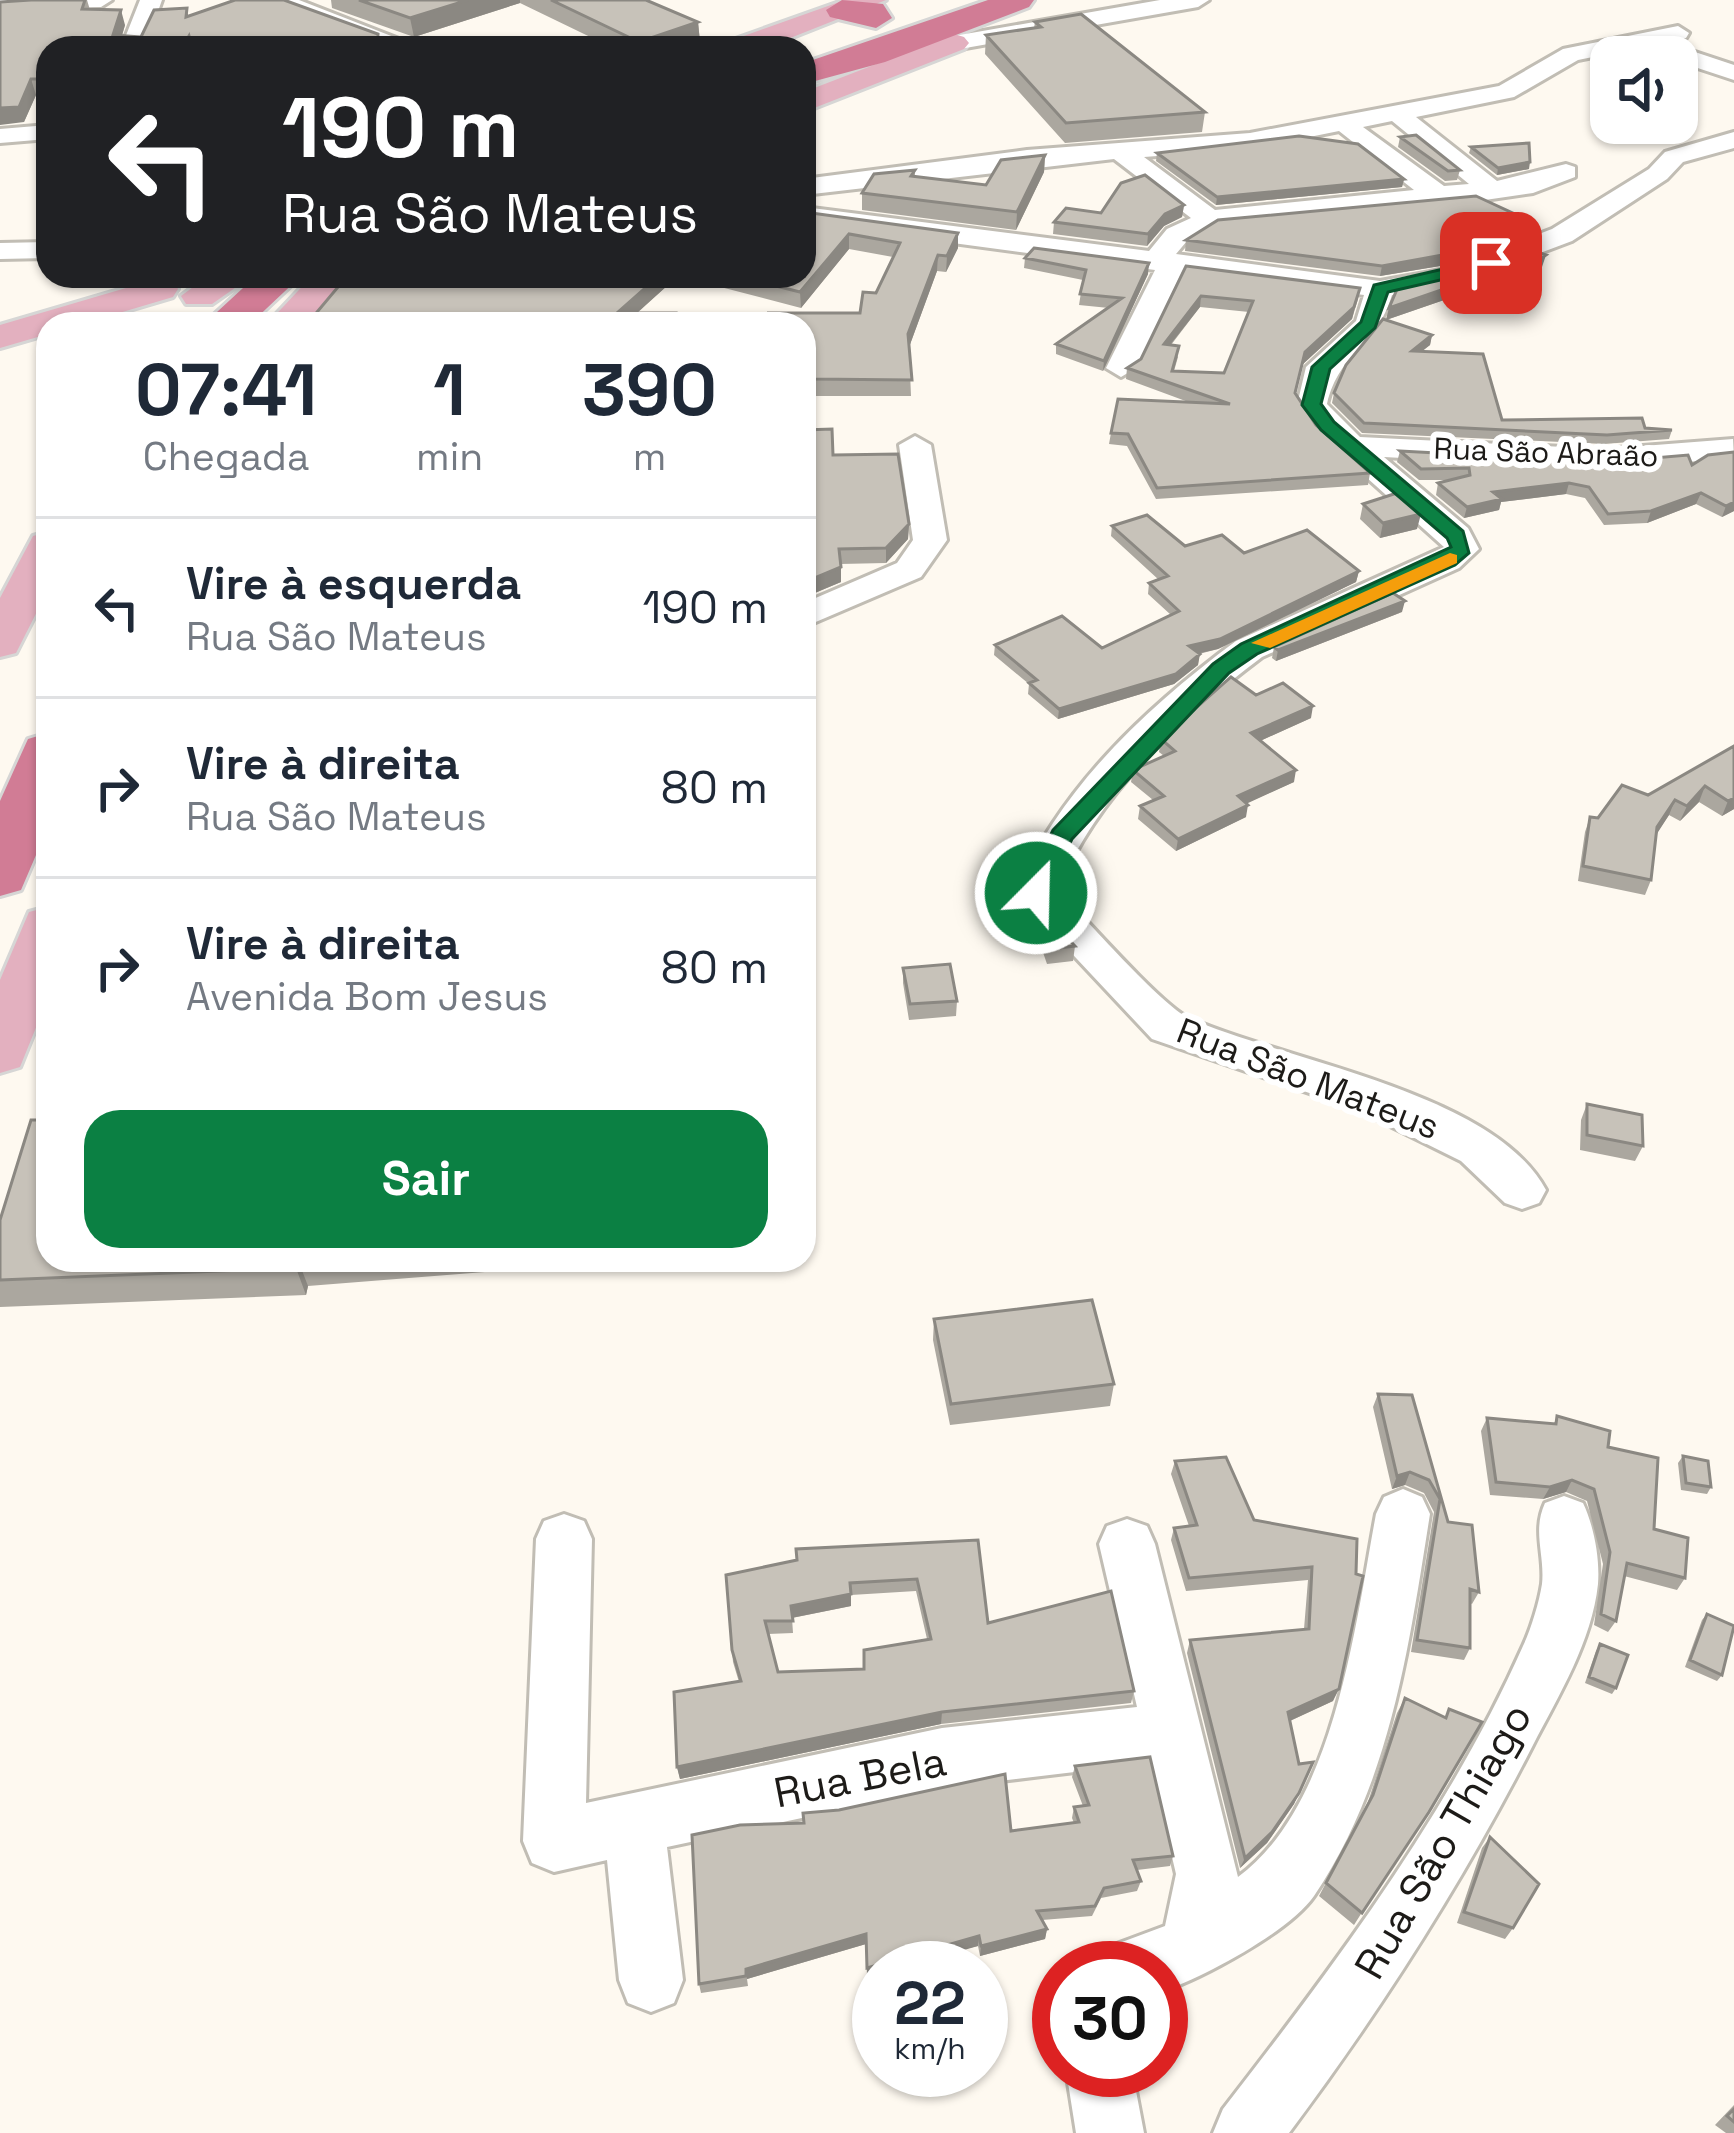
<!DOCTYPE html>
<html lang="pt">
<meta charset="utf-8">
<style>
:root{--surface:#fff;--page:#f6f6f7;--text:#1f2937;--muted:#747a83;--line:#e0e1e3;--accent:#0b8043}
body{margin:0;font-family:"Space Grotesk",sans-serif;background:var(--page);color:var(--text);height:100vh;display:flex;flex-direction:column;font-size:45px;white-space:nowrap}
*{box-sizing:border-box;margin:0}
p{font-size:39px;color:var(--muted)}
.icon{flex:none;width:66px;height:66px;fill:none;stroke:currentColor;stroke-width:2;stroke-linecap:round;stroke-linejoin:round}
.map{position:relative;flex:1;overflow:hidden}
.side{position:absolute;left:36px;top:312px;width:780px;height:960px;display:flex;flex-direction:column;background:var(--surface);border-radius:36px;box-shadow:0 3px 9px #0004}
.side>*{flex:none}
.banner{position:absolute;left:36px;top:36px;width:780px;height:252px;border-radius:36px;box-shadow:0 3px 9px #0004;background:#202124;color:#fff;overflow:hidden}
.fabs{position:absolute;left:1590px;top:36px;display:grid;gap:24px}
.fabs a{display:grid;place-items:center;width:108px;height:108px;border-radius:24px;background:var(--surface);box-shadow:0 3px 9px #0004;font-size:60px}
.speed{position:absolute;left:852px;top:1941px;display:flex;gap:24px;font-size:60px;font-weight:700;text-align:center}
.speed>*{display:grid;place-content:center;width:156px;height:156px;border-radius:50%;background:var(--surface);box-shadow:0 3px 9px #0004;line-height:1}
.speed small{font-size:30px;font-weight:400}
.speed .limit{border:18px solid #d22;background:#fff;color:#111}
.pin{position:absolute;display:grid;place-items:center;width:102px;height:102px;color:#fff;margin:-51px;border-radius:24px;box-shadow:0 6px 18px #0006}
.me{position:absolute;width:132px;margin:-66px;rotate:23deg;stroke-linejoin:round;filter:drop-shadow(0 0 9px #0008)}
.turn{display:flex;align-items:center;gap:42px;height:252px;padding:0 48px;font-size:54px}
.turn .icon{width:156px;height:156px;stroke-width:2.5}
.turn b{display:block;font-size:84px;line-height:102px}
.eta{display:flex;justify-content:space-evenly;align-items:center;height:204px;text-align:center}
.eta b{font-size:72px;font-weight:600;line-height:84px}
.cta{display:flex;gap:24px;margin-top:auto;padding:24px 48px}
.cta a{flex:1;height:138px;border-radius:36px;background:var(--accent);color:#fff;font-size:48px;font-weight:600;line-height:138px;text-align:center}
ul{padding:0;list-style:none}
li{display:flex;align-items:center;gap:36px;height:180px;padding:0 48px;border-top:3px solid var(--line)}
li div{flex:1}
li b{display:block;font-size:45px}
li em{font-style:normal}
.map>svg:first-child{display:block}
.lines{fill:none;stroke-linecap:round;stroke-linejoin:round}
.minor-casing{stroke:#c1bdb4;stroke-width:6}
.major-casing{stroke:#d6d6d5;stroke-width:6}
.highway-casing{stroke:#d6d6d5;stroke-width:6}
.minor{fill:#fff;fill-rule:evenodd}
.major{fill:#e3b0bf;fill-rule:evenodd}
.highway{fill:#d17c95;fill-rule:evenodd}
.wall{fill:#aba79f;fill-rule:evenodd}
.shaded-wall{fill:#8b8882}
.building{fill:#c7c2b9;stroke:#8b8882;stroke-width:3;fill-rule:evenodd}
.route{fill:#0b8043;stroke:#07532c;stroke-width:3}
.slow{fill:#f59e0b}
.labels{text-anchor:middle;dominant-baseline:central;stroke-width:12;stroke-linejoin:round;paint-order:stroke}
.far-street-label{font-size:30px;fill:#1d1b18;stroke:#fff}
.street-label{font-size:36px;fill:#1d1b18;stroke:#fff}
.near-street-label{font-size:42px;fill:#1d1b18;stroke:#fff}
</style>
<div class="map">
<svg width="1734" height="2133" viewBox="0 0 1734 2133">
<rect width="100%" height="100%" fill="#fef9f0"/>
<g class="lines">
<defs>
<path id="minor" d="M0 0H112L101 7 0 11Z
M140 0H162L145 48H121Z
M267 0H299L422 48H389Z
M1160 0H1209L1198 7 954 50 943 43 954 36Z
M1678 26 1689 33 1686 38 1665 42 1734 65V80L1637 48 1578 60 1514 97 1416 117 1497 181 1566 164 1575 167V177L1533 193 1444 206 1215 226 1187 241 1176 254 1380 281 1447 269 1552 229 1649 169 1665 152 1734 132V148L1683 162 1667 179 1572 241 1463 282 1392 295C1376 348 1340 350 1327 404L1360 437 1604 449 1733 439 1734 458 1604 469 1384 457 1468 528 1479 549 1459 568 1262 657C1180 719 1097 794 1058 890 1083 916 1163 1007 1189 1018 1285 1061 1494 1092 1546 1190L1539 1203 1522 1209 1505 1203 1461 1161 1356 1109 1152 1039 1015 893C1060 788 1146 708 1236 641L1444 547 1317 433 1297 405 1306 367 1356 321 1364 295 1182 272 1136 368 1121 377 1106 368 1155 270 804 223V207L1149 251 1167 229 1191 218 1114 159 804 195V179L1027 150 1250 133 1499 86 1563 49ZM1392 121 1469 184 1444 186 1363 127ZM1339 131 1414 190 1215 210 1144 157 1250 149Z
M48 125V139L0 143V129Z
M48 242V258L0 259V243Z
M915 436 931 445 947 540 921 577 804 627V603L897 563 913 540 899 445Z
M1403 1489 1422 1497 1430 1514C1409 1646 1391 1782 1314 1896 1289 1932 1202 1978 1161 1992V1968H1105L1114 1945 1165 1926 1176 1874 1150 1763 942 1788 667 1847 683 1980 674 2003 651 2012 628 2003 619 1980 607 1860 554 1872 532 1863 523 1841 536 1539 544 1521 564 1514 584 1521 592 1539 586 1803 942 1728 1137 1707 1099 1544 1107 1526 1127 1519 1147 1526 1155 1544 1238 1877C1335 1806 1355 1626 1376 1514L1384 1497Z
M1564 1496 1583 1503C1594 1526 1600 1559 1598 1584 1592 1641 1559 1695 1533 1745 1463 1882 1381 2010 1289 2133H1213L1223 2109C1334 1966 1449 1813 1523 1646 1531 1629 1539 1603 1542 1584 1545 1555 1532 1531 1545 1503Z
M1066 2070H1132L1144 2133H1076Z"/>
<path id="major" d="M845 0H886L765 48H722L727 42Z
M954 34 964 37 969 43 964 49 804 112V92Z
M208 276H252L212 304H186L181 296Z
M312 276H350L305 324H267Z
M160 278 173 281 178 289 173 297 82 324H48V334L0 348V325Z
M48 532V590L16 653 0 657V598L33 536Z
M48 907V998L20 1067 0 1073V980L29 912Z"/>
<path id="highway" d="M842 0 883 4 892 18 876 28 830 17 826 10Z
M988 0H1034L1029 7 885 62 804 84V63Z
M256 276H301L250 324H204Z
M48 733V827L21 890 0 896V801L28 739Z"/>
</defs>
<use href="#minor" class="minor-casing"/>
<use href="#major" class="major-casing"/>
<use href="#highway" class="highway-casing"/>
<use href="#minor" class="minor"/>
<use href="#major" class="major"/>
<use href="#highway" class="highway"/>
</g>
<path class="wall" d="M31 0H87L90 10 125 25 122 36 141 37 187 8 188 16 378 34 48 48V94L36 95 24 122Z
M331 0H646L698 22 700 42 681 48H613L520 3 414 37 332 8Z
M1035 22 1205 112 1202 132 1065 143 985 54 986 35 1034 28Z
M1400 137 1460 170 1457 180 1445 181 1398 147Z
M1471 147 1529 169 1497 175 1469 153Z
M1157 153 1404 179 1402 187 1216 205 1156 161Z
M1045 155 1044 172 1016 230 862 210V193L915 170V176L986 185Z
M1184 205 1182 217 1164 226 1147 246 1053 234 1054 222 1101 213Z
M804 212 958 233V248L946 272 937 271 909 347 911 396H813V372H804V324L860 313 876 293 893 257 849 249 801 308 678 276 636 313H676L677 324H307L353 282 364 276H804Z
M1530 233 1446 265 1380 276 1185 251 1186 240Z
M1531 250 1542 267 1515 285 1502 280 1386 320 1389 308 1467 274Z
M1025 258 1148 274 1103 371 1056 354V344L1109 308 1079 305 1083 280 1024 268Z
M1186 266 1358 299 1352 319 1303 364 1295 393 1316 425 1370 473 1368 485 1156 499 1127 446 1109 444 1111 433 1191 403 1126 379 1127 368 1141 359ZM1200 307 1249 312 1224 373 1174 371 1178 357 1171 345Z
M1432 335 1430 345 1421 351 1502 420 1672 430 1669 439 1604 444 1362 433 1332 403 1334 393Z
M804 430 909 524 908 539 886 563 840 564 841 582 810 595 804 596Z
M1400 451 1607 462 1692 465 1734 452V511L1722 517 1696 504 1647 523 1604 525 1585 498 1566 494 1501 502 1499 510 1464 518 1436 495 1438 483 1453 480H1419L1397 462Z
M1363 504 1417 529 1380 538 1360 519Z
M1112 526 1185 546 1244 553 1359 571 1356 582 1218 649 1199 654 1198 665 1174 684 1058 719 1028 694 1029 684 994 655 995 645 1102 648 1171 615 1148 594 1149 583 1159 580 1111 536Z
M1402 612 1276 661 1272 658 1274 647Z
M1256 695 1311 718 1260 741 1294 782 1246 803V817L1176 851 1138 819 1140 806 1153 800 1131 782 1133 770 1164 756 1159 752 1161 739Z
M1734 746V809L1722 816 1699 802 1680 821 1669 815 1656 834 1651 880 1645 895 1578 881 1585 832 1590 817 1598 818 1648 795Z
M1037 914 1075 946 1073 961 1047 964 1035 929Z
M903 968 957 1001 956 1016 909 1020 903 983Z
M1587 1104 1643 1146 1635 1161 1580 1150 1581 1120Z
M0 1220 48 1260H562V1266L308 1286 306 1295 0 1307Z
M934 1319 1114 1384 1110 1406 950 1425 933 1340Z
M1378 1394 1412 1395 1448 1522 1479 1592 1472 1604 1470 1603V1648L1464 1660 1411 1652 1434 1512 1424 1493 1405 1485 1392 1489 1373 1407Z
M1557 1416 1608 1447 1654 1529 1685 1578 1677 1590 1624 1576 1616 1621 1608 1632 1594 1625 1603 1564 1587 1501 1566 1492 1543 1499 1490 1495 1481 1431 1487 1418 1554 1424Z
M1683 1456 1711 1487 1707 1494 1681 1490 1678 1463Z
M1175 1461 1254 1520 1357 1539 1333 1701 1290 1721 1299 1764 1313 1762 1294 1804 1267 1843 1240 1868 1187 1653 1190 1640 1304 1629 1308 1580 1186 1591 1171 1540 1174 1528 1189 1526 1171 1474Z
M978 1540 988 1623 1134 1691 1131 1703 941 1724 680 1779 677 1767 739 1682 733 1662 726 1575ZM916 1591 927 1639 864 1669 778 1672 768 1634 793 1633 792 1618 851 1606V1595Z
M1707 1614 1722 1675 1717 1681 1685 1667 1702 1620Z
M1600 1644 1616 1688 1612 1694 1585 1683 1596 1651Z
M1405 1698 1445 1717 1449 1709 1482 1722 1354 1925 1319 1896 1366 1808 1397 1713Z
M1075 1766 1173 1856 1170 1866 1137 1870 1141 1881 1137 1891 1101 1898 1092 1916 1042 1920 1047 1929 1045 1939 980 1956 978 1946 879 1968V1974L867 1978 866 1944 747 1979 748 1986 701 1993 699 1984 1011 1831 1074 1823 1072 1818 1074 1807 1083 1806 1072 1777Z
M1490 1837 1513 1928 1505 1939 1457 1923 1482 1848Z
M1734 2105V2133H1726L1715 2125Z"/>
<path class="shaded-wall" d="M468 0H520V3L414 37 410 18Z
M121 10 125 25 118 48 113 35Z
M698 22 700 42 681 48H639V42Z
M31 79 36 95 24 122 0 125V108Z
M1045 155 1044 172 1016 230 1017 212Z
M1530 162 1529 169 1497 175 1498 168Z
M1404 179 1402 187 1216 205 1217 197Z
M1184 205 1182 217 1164 226 1147 246 1148 234 1165 214Z
M1532 222 1530 233 1446 265 1380 276 1382 266Z
M958 233V248L946 272 947 256Z
M849 234V249L801 308 800 292Z
M938 255 937 271 908 350V334Z
M1546 255 1542 267 1515 285 1518 273Z
M1149 263 1148 274 1103 371 1104 361Z
M1505 268 1502 280 1386 320 1389 308Z
M659 276H678L625 324 617 313Z
M1360 288 1352 319 1303 364 1305 352Z
M1201 296 1200 307 1162 355 1164 344Z
M1432 335 1430 345 1410 361 1412 351Z
M1569 483 1566 494 1501 502 1499 510 1464 518 1467 507 1493 492Z
M1701 493 1696 504 1647 523 1651 511Z
M1734 502V511L1722 517 1726 506Z
M1421 514 1417 529 1380 538 1383 523Z
M909 524 908 539 886 563V548Z
M841 567V582L810 595V580Z
M1359 571 1356 582 1218 649 1187 656 1189 646Z
M1405 601 1402 612 1276 661 1278 650Z
M1200 654 1198 665 1174 684 1058 719 1059 709Z
M1313 706 1311 718 1249 746 1251 733Z
M1296 770 1294 782 1235 809 1238 796Z
M1705 786 1699 802 1680 821 1687 806Z
M1734 798V809L1722 816 1728 801Z
M1675 800 1669 815 1651 843 1657 827Z
M1248 805 1246 817 1176 851 1178 839Z
M298 1260 308 1286 306 1295 296 1268Z
M1410 1472 1405 1485 1392 1489 1397 1476Z
M1572 1480 1566 1492 1543 1499 1550 1487Z
M851 1594V1606L791 1618V1606Z
M1339 1689 1333 1701 1283 1724 1288 1712Z
M942 1712 941 1724 680 1779 677 1767Z
M1299 1793 1294 1804 1267 1843 1240 1868 1245 1858Z
M1047 1929 1045 1939 980 1956 981 1946Z
M866 1934V1944L747 1979 746 1969Z
M979 1936 978 1946 901 1968H879V1974L867 1978V1968Z"/>
<path class="building" d="M31 0H85L82 9 121 10 113 35 141 37 154 10 187 8 186 17 235 0H284L378 34 377 48H192L189 36 182 48H48V79H31L19 107 0 108V2Z
M359 0H468L410 18Z
M551 0H646L698 22 639 42Z
M1081 14 1205 112 1066 123 986 35 1041 27 1035 22Z
M1416 135 1460 170 1448 171 1400 137Z
M1299 136 1358 144 1404 179 1217 197 1157 153Z
M1529 143 1530 162 1498 168 1471 147Z
M1045 155 1017 212 862 193 874 174 915 170 911 176 986 185 1001 160Z
M1145 175 1184 205 1165 214 1148 234 1054 222 1066 208 1101 213 1121 183Z
M1476 196 1532 222 1448 254 1382 266 1186 240 1218 220Z
M804 212 958 233 947 256 938 255 908 334 912 380 812 379 814 356H804V324H762L768 313H860L863 292 876 293 900 243 849 234 800 292 737 276H804Z
M1034 248 1149 263 1104 361 1056 344 1122 298 1080 294 1086 270 1025 258Z
M1531 250 1546 255 1518 273 1505 268 1389 308 1398 287 1467 274Z
M1186 266 1360 288 1354 307 1305 352 1295 393 1316 425 1370 473 1157 488 1128 434 1111 433 1118 399 1230 404 1127 368 1141 359ZM1201 296 1253 301 1224 373 1172 371 1179 346 1164 344Z
M364 276H659L617 313H676L675 324H307L343 281 353 282Z
M1383 319 1432 335 1412 351 1483 354 1502 420 1642 418 1645 428 1672 430 1607 435 1364 423 1334 393 1346 365Z
M832 429 833 455 898 454 909 524 886 548 839 549 841 567 810 580H804V430Z
M1400 451 1607 462 1688 455 1692 465 1708 455 1734 452V502L1726 506 1701 493 1651 511 1608 514 1589 487 1569 483 1493 492 1502 499 1467 507 1438 483 1470 475 1469 468 1421 469Z
M1397 493 1421 514 1383 523 1363 504Z
M1147 515 1185 546 1222 535 1244 553 1307 530 1359 571 1220 639 1189 646 1200 654 1176 674 1059 709 1029 683 1037 680 995 645 1062 616 1102 648 1179 611 1149 583 1168 576 1112 526Z
M1393 593 1405 601 1278 650 1274 647Z
M1231 677 1256 695 1283 683 1313 706 1251 733 1296 770 1238 796 1248 805 1178 839 1140 806 1164 796 1133 770 1175 751 1161 739Z
M1734 746V798L1728 801 1705 786 1687 806 1675 800 1657 827 1651 880 1583 866 1590 817 1598 818 1622 785 1648 795Z
M1044 913 1075 946 1048 949 1037 914Z
M950 964 957 1001 910 1004 903 968Z
M1587 1104 1642 1115 1643 1146 1587 1135Z
M31 1120H48V1260H298L296 1268 0 1280V1220Z
M1092 1300 1114 1384 951 1404 934 1319Z
M1378 1394 1412 1395 1448 1522 1472 1525 1479 1592 1470 1589V1648L1417 1640 1440 1499 1429 1480 1410 1472 1397 1476Z
M1557 1416 1610 1431 1608 1447 1658 1458 1654 1529 1688 1538 1685 1578 1627 1563 1616 1621 1601 1614 1610 1552 1594 1489 1572 1480 1550 1487 1496 1482 1487 1418 1556 1424Z
M1683 1456 1708 1461 1711 1487 1686 1483Z
M1226 1457 1254 1520 1357 1539 1356 1574 1363 1576 1339 1689 1288 1712 1299 1764 1313 1762 1299 1793 1272 1832 1245 1858 1190 1640 1309 1629 1312 1567 1189 1578 1174 1528 1197 1525 1175 1461Z
M978 1540 988 1623 1111 1591 1134 1691 942 1712 677 1767 674 1692 741 1681 732 1650 726 1575 797 1560 796 1549ZM917 1579 931 1639 864 1650V1669L778 1672 765 1621H793L791 1606 851 1594 850 1583Z
M1707 1614 1734 1626 1722 1675 1690 1660Z
M1600 1644 1628 1655 1616 1688 1589 1677Z
M1405 1698 1446 1718 1449 1709 1482 1722 1429 1812 1362 1913 1326 1883 1373 1795Z
M1150 1757 1173 1856 1133 1860 1141 1881 1104 1888 1095 1906 1037 1911 1047 1929 981 1946 979 1936 867 1968 866 1934 746 1969V1976L699 1984 692 1835 740 1825 804 1823 803 1813 839 1810 1005 1774 1011 1831 1079 1822 1074 1807 1089 1805 1075 1766Z
M1490 1837 1539 1884 1513 1928 1464 1912Z
M1734 2109V2122L1727 2116Z"/>
<path class="route" d="M1491 258 1497 267 1388 292 1375 328 1330 369 1321 404 1334 422 1463 531 1469 553 1455 565 1257 654 1229 673 1072 839 1045 899H1027L1023 893 1053 830 1213 664 1241 644 1451 547 1447 538 1321 430 1302 405 1312 367 1361 322 1374 285Z"/>
<path class="slow" d="M1450 553 1457 555V563L1270 648 1251 643Z"/>
<g class="labels">
<g class="far-street-label">
<text transform="translate(1546 452) rotate(2)">Rua São Abraão</text>
</g>
<g class="street-label">
<text transform="translate(1308 1079) rotate(21)">Rua São Mateus</text>
</g>
<g class="near-street-label">
<text transform="translate(860 1777) rotate(-11)">Rua Bela</text>
<text transform="translate(1443 1841) rotate(-60)">Rua São Thiago</text>
</g>
</g>
</svg>
<div class="fabs">
<a><svg class="icon" aria-label="sound" viewBox="0 0 24 24"><path d="M4 9h4l5-4v14l-5-4H4zM17 9q2 3 0 6"/></svg></a>
</div>
<div class="speed"><div>22<small>km/h</small></div><div class="limit">30</div></div>
<div class="pin" style="left:1491px;top:263px;background:#d93025"><svg class="icon" aria-label="arrive" viewBox="0 0 24 24"><path d="M6 21V4h12l-3 4 3 4H6"/></svg></div>
<svg class="me" style="left:1036px;top:893px" viewBox="-20 -20 40 40"><circle r="17" fill="#0b8043" stroke="#fff" stroke-width="3"/><path d="M0-11L8 9 0 5-8 9z" fill="#fff"/></svg>
<div class="banner">
<div class="turn"><svg class="icon" aria-label="left" viewBox="0 0 24 24"><path d="M17 20v-9H6M10 6l-5 5 5 5"/></svg><div><b>190 m</b>Rua São Mateus</div></div>
</div>
<section class="side">
<div class="eta">
<div><b>07:41</b><p>Chegada</p></div>
<div><b>1</b><p>min</p></div>
<div><b>390</b><p>m</p></div>
</div>
<ul>
<li><svg class="icon" aria-label="left" viewBox="0 0 24 24"><path d="M17 20v-9H6M10 6l-5 5 5 5"/></svg><div><b>Vire à esquerda</b><p>Rua São Mateus</p></div><em>190 m</em></li>
<li><svg class="icon" aria-label="right" viewBox="0 0 24 24"><path d="M7 20v-9h11M14 6l5 5-5 5"/></svg><div><b>Vire à direita</b><p>Rua São Mateus</p></div><em>80 m</em></li>
<li><svg class="icon" aria-label="right" viewBox="0 0 24 24"><path d="M7 20v-9h11M14 6l5 5-5 5"/></svg><div><b>Vire à direita</b><p>Avenida Bom Jesus</p></div><em>80 m</em></li>
</ul>
<div class="cta"><a>Sair</a></div>
</section>
</div>
